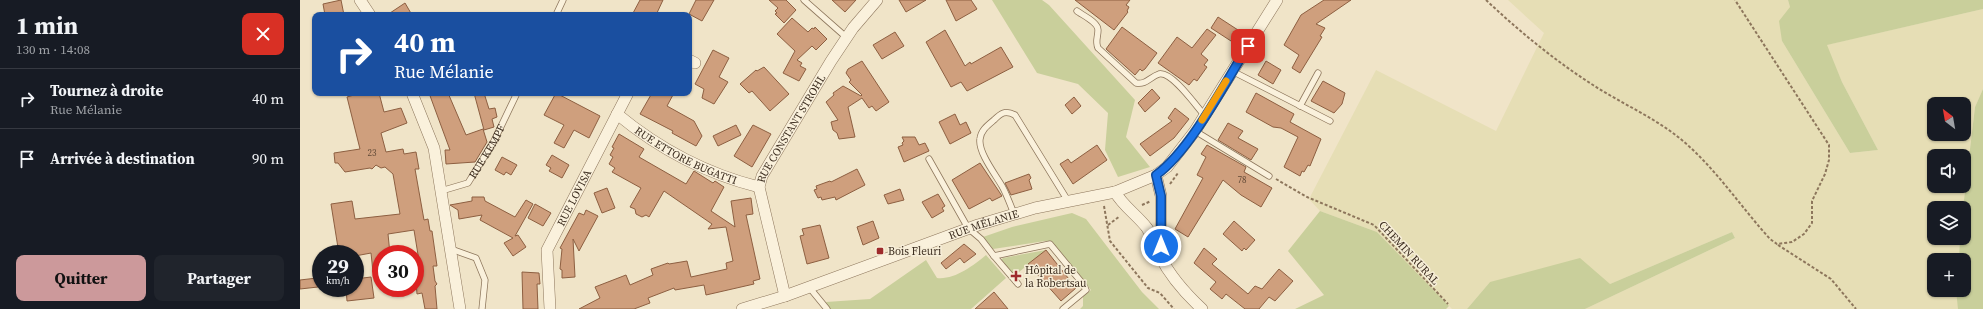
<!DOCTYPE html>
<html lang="fr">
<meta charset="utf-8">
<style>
:root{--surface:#171b24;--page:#20242c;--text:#f1f3f6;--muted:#9ea1a6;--line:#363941;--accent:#cc999b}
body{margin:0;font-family:"Source Serif 4",serif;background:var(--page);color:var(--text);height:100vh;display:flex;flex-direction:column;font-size:15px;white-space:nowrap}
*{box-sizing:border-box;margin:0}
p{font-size:13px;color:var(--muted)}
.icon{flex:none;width:22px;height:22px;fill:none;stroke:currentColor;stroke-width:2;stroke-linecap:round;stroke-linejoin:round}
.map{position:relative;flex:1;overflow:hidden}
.side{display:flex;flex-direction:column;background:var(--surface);width:300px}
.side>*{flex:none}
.hud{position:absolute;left:12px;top:12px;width:380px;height:84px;border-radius:8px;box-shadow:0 1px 3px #0004;background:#1a4fa0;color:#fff;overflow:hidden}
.needle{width:26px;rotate:329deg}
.fabs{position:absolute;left:1627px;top:97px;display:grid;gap:8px}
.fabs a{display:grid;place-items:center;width:44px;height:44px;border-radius:8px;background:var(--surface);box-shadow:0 1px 3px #0004;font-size:20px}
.speed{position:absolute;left:12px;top:245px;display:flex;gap:8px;font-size:20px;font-weight:700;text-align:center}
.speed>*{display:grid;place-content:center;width:52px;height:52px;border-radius:50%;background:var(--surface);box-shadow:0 1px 3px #0004;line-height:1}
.speed small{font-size:10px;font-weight:400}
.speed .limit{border:6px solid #d22;background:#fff;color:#111}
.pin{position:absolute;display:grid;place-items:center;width:34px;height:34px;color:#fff;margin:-17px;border-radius:8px;box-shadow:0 2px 6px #0006}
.me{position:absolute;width:44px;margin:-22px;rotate:0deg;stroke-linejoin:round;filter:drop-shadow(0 0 3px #0008)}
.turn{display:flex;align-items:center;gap:14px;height:84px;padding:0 16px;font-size:18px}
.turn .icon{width:52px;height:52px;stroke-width:2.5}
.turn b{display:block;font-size:28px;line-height:34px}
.round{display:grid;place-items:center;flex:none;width:42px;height:42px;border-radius:8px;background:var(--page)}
.headline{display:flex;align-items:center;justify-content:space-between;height:68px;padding:0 16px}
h1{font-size:24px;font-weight:700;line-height:30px}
.action{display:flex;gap:8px;margin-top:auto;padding:8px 16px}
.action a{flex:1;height:46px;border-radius:8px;background:var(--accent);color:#111;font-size:16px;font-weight:700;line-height:46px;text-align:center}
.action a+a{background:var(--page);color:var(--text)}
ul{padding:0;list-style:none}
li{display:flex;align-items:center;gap:12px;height:60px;padding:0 16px;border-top:1px solid var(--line)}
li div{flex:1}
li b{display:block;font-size:15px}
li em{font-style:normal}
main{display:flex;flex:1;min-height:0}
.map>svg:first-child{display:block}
.farmland{fill:#e6deb5;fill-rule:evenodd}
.green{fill:#c9cf9b}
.building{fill:#cf9f7d;stroke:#8d5f41}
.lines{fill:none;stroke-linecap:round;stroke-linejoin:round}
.lane-casing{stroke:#8d765c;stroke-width:7}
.street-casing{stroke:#8d765c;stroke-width:12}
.path{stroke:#8d765c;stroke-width:2;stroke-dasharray:3 2;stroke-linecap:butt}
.lane{stroke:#faf1dc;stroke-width:5.5}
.street{stroke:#faf1dc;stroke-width:11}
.route-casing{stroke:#114b97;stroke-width:10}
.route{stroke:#1a73e8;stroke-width:7}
.slow{stroke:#f59e0b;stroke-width:7}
.poi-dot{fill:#9e2a2b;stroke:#f7eed8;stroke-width:1.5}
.labels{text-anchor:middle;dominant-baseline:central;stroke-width:3;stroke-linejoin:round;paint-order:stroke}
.number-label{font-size:9px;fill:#624a37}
.street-label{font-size:11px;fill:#3d2e20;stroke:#f7eed8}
.poi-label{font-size:11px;fill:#3d2e20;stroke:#f7eed8;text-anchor:start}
</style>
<main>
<section class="side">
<div class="headline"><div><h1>1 min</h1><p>130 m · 14:08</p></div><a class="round" style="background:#d93025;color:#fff"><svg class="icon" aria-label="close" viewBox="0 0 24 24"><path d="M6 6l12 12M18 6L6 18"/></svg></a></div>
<ul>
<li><svg class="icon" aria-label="right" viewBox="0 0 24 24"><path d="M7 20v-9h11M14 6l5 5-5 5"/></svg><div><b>Tournez à droite</b><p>Rue Mélanie</p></div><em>40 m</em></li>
<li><svg class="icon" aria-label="arrive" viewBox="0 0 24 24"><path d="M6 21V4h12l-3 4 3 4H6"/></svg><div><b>Arrivée à destination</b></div><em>90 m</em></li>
</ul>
<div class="action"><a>Quitter</a><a>Partager</a></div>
</section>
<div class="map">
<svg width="1683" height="309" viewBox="0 0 1683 309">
<rect width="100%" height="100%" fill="#f0e4c8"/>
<path class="farmland" d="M1208 0H1488L1490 7 1482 41 1550 153 1578 150 1542 82 1526 45 1683 9V89L1675 107 1663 208H1634V238H1660V260H1634V290H1662L1664 309H1285L1435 238 1432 232 1310 284 1190 282 1167 309H1152L1077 232 1020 211 1009 199 1076 70 1196 131 1244 33ZM1634 104H1664V134H1634ZM1634 156H1664V186H1634Z"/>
<path class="green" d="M692 0H742L749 5 835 100 826 137 850 167 818 177 805 150 808 113 778 84 737 73Z
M1488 0H1683V9L1527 45 1542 82 1578 150 1550 153 1482 41 1479 21 1490 7Z
M1683 89V309H1658L1656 290H1664V260H1659L1660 238H1664L1663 208 1675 107Z
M1020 211 1077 232 1149 306 1146 309H995L1024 295 988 251Z
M772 213 786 219 842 292 859 309H780L783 306V297L791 290 751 242 745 241 693 249 683 237 712 227Z
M1432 232 1435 238 1285 309H1167L1190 282 1280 258 1310 284Z
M746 250 714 276 701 260 703 258Z
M686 255 706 278 671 309H530L526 302 570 299 626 260 637 278C654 280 673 266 686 255Z"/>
<path class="building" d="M41 0 44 15H25L23 4Z
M340 0H363L356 15H332Z
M396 0H414L402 21 389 14Z
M469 0H486L496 10 484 23 475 14 477 13 475 11 478 8Z
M532 0H556L545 12Z
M599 0H626L606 12Z
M646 0H671L677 9 656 21Z
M775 0H830L826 5 829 7 827 11 828 12 814 30Z
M1024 0H1051L1016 24 1025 28 1020 36 1022 37 1000 73 992 68 999 55 984 45 1001 15Z
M105 3 112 15H87Z
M918 17 938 30 931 41 911 28Z
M492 18 508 32 512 28 514 29 515 27 527 39 516 50 512 46 497 60 502 63 500 66 506 69 499 81 483 73 495 51 477 34Z
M822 27 857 53 845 69 842 71 840 69 835 75 806 49Z
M907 29 916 35 901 54 908 60 904 65 907 67 897 81 894 79 889 85 858 63 877 37 892 48Z
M645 30 665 66 670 62 671 64 701 47 713 67 667 91 661 82 651 87 626 42Z
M595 32 604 46 582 59 573 45Z
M413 50 429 58 419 77 428 82 414 104 402 98 404 89 395 84Z
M562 61 589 102 576 111 572 106 569 108 562 98 548 107 555 137 539 139 537 133 533 130 531 122 538 120 526 102 534 95 533 93 543 86 561 96 562 95 549 82 551 80 546 73 548 69Z
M966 61 981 70 973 84 958 75Z
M464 67 489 94 470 111 452 91 449 93 440 84 456 70 457 71Z
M1023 81 1045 93 1042 104 1034 113 1011 101Z
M852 89 860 98 845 112 838 103Z
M61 93H79L84 112 101 108 107 123 81 133 86 152 103 149 104 154 116 152 119 169H115L124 220 128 219 130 231H132L137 266H133L135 281 137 284 135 286 137 309H125L122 293 117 294 115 268 120 267 114 230 88 234 90 254H81V271L73 272 71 253 55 256V254H39L31 204 52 201 55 219 100 214 93 174 85 167 81 168 76 165 72 169 70 168 45 172 38 163H35L34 153 60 149 47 97Z
M129 93H148L166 135 183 129 187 142 175 162 146 164 145 150H150Z
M174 93H184L189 109 195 108 197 117 192 119 194 127 184 130Z
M256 93 300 116 289 138 274 130 264 148 254 143 264 125 244 115Z
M352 93H374L367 106 394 121 402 136 396 146 372 133 373 131 340 114Z
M956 93 994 114 990 122 1021 139 1010 166 1008 165 1004 172 1002 171 1000 176 984 167 998 137 981 128 973 127 946 112Z
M774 97 781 106 772 114 765 105Z
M875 108 889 119 874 138 850 156 840 144 872 121 868 118Z
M655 114 660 125 666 122 671 133 650 144 639 122Z
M928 123 943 131 938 138 958 149 951 160 918 140Z
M436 125 441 135 418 146 413 136Z
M453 125 471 134 452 167 434 156Z
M319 134 344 149 339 157 386 184 394 171 413 183 415 181 424 187 411 211 435 227 431 201 451 198 453 214 446 215 460 279 453 281 454 284 406 295 404 285 375 290 374 288 348 298 350 303 334 309H279L300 298 295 287 326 275 330 285 353 275 351 269 368 263 369 264 387 261 391 277 427 269 426 263 433 261 426 227 408 229 412 224 364 191 349 217 346 215 342 217 336 214 335 209 330 207 341 188 312 172 315 168 309 164 313 157 310 155 314 148 312 147Z
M602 137H615L619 145 625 143 629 151 604 162 598 147 603 145 602 143 604 141Z
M797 145 807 160 773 184 760 164 768 159 771 163Z
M907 145 946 167 944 172 972 188 961 207 941 195 923 180 888 237 875 229 903 178 897 175 906 157 901 154Z
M252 155 269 165 262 178 249 171 251 168 246 165Z
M202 157 217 165 211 175 206 172 204 175 195 170Z
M680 163 702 196 692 201 690 198 669 209 652 180Z
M557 169 565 185 536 200 535 197 522 200 521 197 518 198 514 190 517 189 516 186 530 181 531 182Z
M729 174 731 178 729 180 732 189 711 195 705 183Z
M307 188 315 208 302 213 294 193Z
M600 189 604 200 588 204 584 195Z
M638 194 645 206 642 208 644 211 632 218 622 202Z
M172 197H184L185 201 215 217 226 200 233 204 215 236 218 235 226 247 213 256 204 243 213 238 180 220 182 215 159 219 158 210 150 205 172 201Z
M235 204 251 213 243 226 228 218Z
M286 210 298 216 279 251 273 239 275 277 262 278V270L260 269 262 249 260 248 279 213 284 215Z
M573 221 579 238 563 245 557 227Z
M934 221 955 240 946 250 944 248 942 251 923 234Z
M520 225 529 258 507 264 500 236 504 235 502 229Z
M664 244 676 254 664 263 660 258 646 269 641 263Z
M904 248 917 259 912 264 948 294 955 286 962 289 979 269 993 281 975 301 969 297 959 309H945L926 294 922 299 910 289 916 282 894 263Z
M746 250 776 288 761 301 728 264Z
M222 272 239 273 240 284H237L238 309H223Z
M71 277 74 298 47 301 46 289 55 288V279Z
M17 278 18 287 0 289V280Z
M694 292 708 309H675Z"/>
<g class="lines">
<defs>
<g id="lane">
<path d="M504 0 546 37"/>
<path d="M777 11C782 15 798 22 798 30 798 37 795 41 798 48L836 83C846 85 850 77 859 74 872 71 896 106 905 116"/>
<path d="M256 15 263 0"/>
<path d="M932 71 1030 121"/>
<path d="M1000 106 1018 73"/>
<path d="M895 131 969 176"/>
<path d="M629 159 668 228 681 239 694 256 750 244 783 284 786 290 763 309"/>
<path id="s1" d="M141 191 168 183 194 141 217 93"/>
<path d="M714 214C710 204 707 195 702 186 695 174 678 152 680 139 681 130 688 125 694 120 701 113 705 110 715 115L768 201"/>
<path d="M151 249 176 258 185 280 182 309"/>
<path d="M694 256 718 284"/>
<path d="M509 287 527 309"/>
</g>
<g id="street">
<path d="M60 0 70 15"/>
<path d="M389 60 395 63"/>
<path d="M112 93 134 148 160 309"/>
<path id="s2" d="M317 114C358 148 407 174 459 187"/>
<path d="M856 175 861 196V256"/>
<path d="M815 192C823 206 837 215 847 228 852 236 855 247 860 256 870 276 886 294 902 309"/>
<path id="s3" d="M485 296 459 187 462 176 531 61 553 28 577 0"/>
<path id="s4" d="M250 309 247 250 328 93"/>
<path id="s5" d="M442 309 485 296 678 225 735 208 815 192 856 175 867 167 895 131 977 0"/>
</g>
</defs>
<use href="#lane" class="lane-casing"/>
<use href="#street" class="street-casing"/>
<path class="path" d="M1186 0C1219 31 1254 60 1293 85 1322 104 1356 118 1383 141 1416 169 1441 207 1470 239L1477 244 1492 242 1504 234 1512 223V201L1525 174 1529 160V145L1435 0
M976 179 1007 197 1074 225 1148 304
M870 184 878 173
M842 205 851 201
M804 206 810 241 848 288 860 293 874 309
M808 225 820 216
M1478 245 1531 279 1556 309"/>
<use href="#lane" class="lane"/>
<use href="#street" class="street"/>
</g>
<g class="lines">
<defs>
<path id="route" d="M861 246V196L856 175C890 151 925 83 948 46"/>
</defs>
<use href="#route" class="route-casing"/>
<use href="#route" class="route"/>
<path class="slow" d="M902 120 926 81"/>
</g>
<g class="poi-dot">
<rect x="576" y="247" width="8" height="8" rx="2"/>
<path d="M714 270h4v4h4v4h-4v4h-4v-4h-4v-4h4z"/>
</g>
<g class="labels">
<g class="number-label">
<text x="72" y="153">23</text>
<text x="942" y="180">78</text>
</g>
<g class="street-label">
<text stroke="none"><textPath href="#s3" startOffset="179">RUE CONSTANT STROHL</textPath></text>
<text stroke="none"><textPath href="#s1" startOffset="65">RUE KEMPF</textPath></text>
<text stroke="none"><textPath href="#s2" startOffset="81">RUE ETTORE BUGATTI</textPath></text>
<text stroke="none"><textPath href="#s4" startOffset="118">RUE LOVISA</textPath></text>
<text stroke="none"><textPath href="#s5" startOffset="256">RUE MÉLANIE</textPath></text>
<text transform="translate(1109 253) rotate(47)">CHEMIN RURAL</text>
</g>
<g class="poi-label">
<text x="588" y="251">Bois Fleuri</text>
<text x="725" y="270">Hôpital de<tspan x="725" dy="13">la Robertsau</tspan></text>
</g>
</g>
</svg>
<div class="fabs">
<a><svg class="needle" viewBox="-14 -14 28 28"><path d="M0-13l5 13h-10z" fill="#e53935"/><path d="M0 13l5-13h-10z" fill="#9ea1a6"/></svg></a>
<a><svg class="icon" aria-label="sound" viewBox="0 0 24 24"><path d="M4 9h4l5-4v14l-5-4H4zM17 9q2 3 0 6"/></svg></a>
<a><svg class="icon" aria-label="layers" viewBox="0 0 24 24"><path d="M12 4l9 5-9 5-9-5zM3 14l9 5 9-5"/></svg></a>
<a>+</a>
</div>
<div class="speed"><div>29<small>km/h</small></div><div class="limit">30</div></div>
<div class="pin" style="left:948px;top:46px;background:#d93025"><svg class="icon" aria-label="arrive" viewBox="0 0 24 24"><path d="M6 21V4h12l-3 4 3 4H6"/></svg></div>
<svg class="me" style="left:861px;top:246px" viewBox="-20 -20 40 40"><circle r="17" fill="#1a73e8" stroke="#fff" stroke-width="3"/><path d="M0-11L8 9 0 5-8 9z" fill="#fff"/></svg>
<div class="hud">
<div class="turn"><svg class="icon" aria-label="right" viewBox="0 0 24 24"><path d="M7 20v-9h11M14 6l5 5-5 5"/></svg><div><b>40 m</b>Rue Mélanie</div></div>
</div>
</div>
</main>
